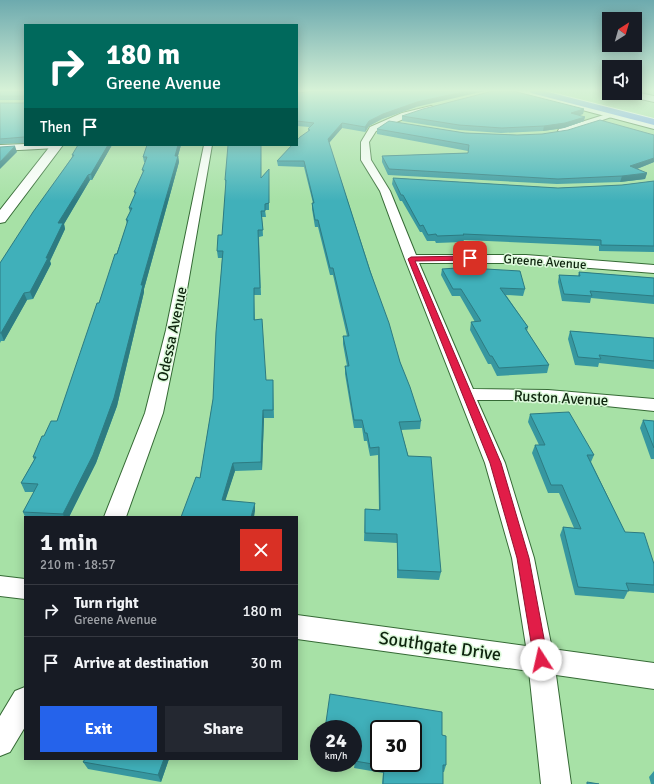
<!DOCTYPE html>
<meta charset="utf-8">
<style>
:root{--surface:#171b24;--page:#242831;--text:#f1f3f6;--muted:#9ea1a6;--line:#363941;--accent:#2563eb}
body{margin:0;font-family:Signika,sans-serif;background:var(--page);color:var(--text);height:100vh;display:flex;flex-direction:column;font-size:15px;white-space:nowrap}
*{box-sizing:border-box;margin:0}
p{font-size:13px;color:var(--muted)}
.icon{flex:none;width:22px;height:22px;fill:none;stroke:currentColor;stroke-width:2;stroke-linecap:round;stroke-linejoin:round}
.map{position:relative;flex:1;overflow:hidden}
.details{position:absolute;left:24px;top:516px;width:274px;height:244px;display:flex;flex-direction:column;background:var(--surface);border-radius:0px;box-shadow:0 2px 10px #0003}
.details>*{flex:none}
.top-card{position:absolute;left:24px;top:24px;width:274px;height:122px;border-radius:0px;box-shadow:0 2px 10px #0003;background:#00695c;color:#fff;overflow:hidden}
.needle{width:26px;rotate:37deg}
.buttons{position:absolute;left:602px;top:12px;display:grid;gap:8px}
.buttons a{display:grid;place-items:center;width:40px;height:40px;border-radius:0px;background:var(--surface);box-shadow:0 2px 10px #0003;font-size:20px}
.speed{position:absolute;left:310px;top:720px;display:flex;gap:8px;font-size:20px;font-weight:700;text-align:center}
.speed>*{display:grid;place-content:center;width:52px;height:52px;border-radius:50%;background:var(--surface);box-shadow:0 2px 10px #0003;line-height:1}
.speed small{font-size:10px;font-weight:400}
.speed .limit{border:2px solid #111;border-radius:6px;background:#fff;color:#111}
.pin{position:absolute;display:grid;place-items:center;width:34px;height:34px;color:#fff;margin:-17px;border-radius:8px;box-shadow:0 2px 6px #0006}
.me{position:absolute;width:44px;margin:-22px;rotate:350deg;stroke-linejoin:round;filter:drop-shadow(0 0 3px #0008)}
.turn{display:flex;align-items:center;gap:14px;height:84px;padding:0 16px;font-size:18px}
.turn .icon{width:52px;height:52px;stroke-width:2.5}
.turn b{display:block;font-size:28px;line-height:34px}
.then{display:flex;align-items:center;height:38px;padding:0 16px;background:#0003;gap:8px;font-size:15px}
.round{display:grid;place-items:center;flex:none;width:42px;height:42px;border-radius:0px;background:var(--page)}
.overview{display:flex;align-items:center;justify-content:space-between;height:68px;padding:0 16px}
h1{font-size:24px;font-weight:700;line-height:30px}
.action{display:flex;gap:8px;margin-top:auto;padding:8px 16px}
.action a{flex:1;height:46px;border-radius:0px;background:var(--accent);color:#fff;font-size:16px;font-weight:700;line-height:46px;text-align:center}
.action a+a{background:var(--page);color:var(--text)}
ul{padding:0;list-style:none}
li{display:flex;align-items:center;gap:12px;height:52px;padding:0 16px;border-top:1px solid var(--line)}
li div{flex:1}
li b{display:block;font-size:15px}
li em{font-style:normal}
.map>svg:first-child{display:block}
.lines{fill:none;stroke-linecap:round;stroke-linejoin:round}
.street-casing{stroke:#356a35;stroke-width:2}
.secondary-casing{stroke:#356a35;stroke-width:2}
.highway-casing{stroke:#fff;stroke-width:2}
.street{fill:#fff;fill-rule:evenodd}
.secondary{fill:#fff;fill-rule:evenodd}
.highway{fill:#6696fd;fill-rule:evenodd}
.wall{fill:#3797a0}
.shaded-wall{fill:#2d7b82}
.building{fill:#40b0ba;stroke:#2d7b82;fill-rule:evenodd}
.route{fill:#e11d48;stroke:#92132f}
.labels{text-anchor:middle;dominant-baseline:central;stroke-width:3;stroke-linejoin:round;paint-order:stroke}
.far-street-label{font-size:13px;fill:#0e240e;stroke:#ddfadb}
.street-label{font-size:15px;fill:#0e240e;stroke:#ddfadb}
.near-street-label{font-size:18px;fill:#0e240e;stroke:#ddfadb}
</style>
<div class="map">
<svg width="654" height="784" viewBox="0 0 654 784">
<rect width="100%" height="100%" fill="#a7e1a6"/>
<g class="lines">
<defs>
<path id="street" d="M431 106 435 108 434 110 408 117 376 131 369 142 371 160 390 191 416 255H526L654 265V273L526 263H419L473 389 548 390 654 399V411L548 400H477L505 463 534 558 552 649 654 663V689L556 675 571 784H541L529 671 297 639V615L526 646 512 558 485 463 405 259 380 191 361 160V142L370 127 402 113Z
M610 113H613L617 115 565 133H559L558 131 559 129Z
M25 144V145H61L57 148 0 151V145Z
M204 145H212L180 330 163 413 126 517H104L145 413 166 330Z
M0 576 25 579V599L0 596Z
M25 687V727L10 752 0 756V716L15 691Z"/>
<path id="secondary" d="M517 91H531L654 123V129L518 93Z
M635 92 654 96V102L624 95 623 93Z
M51 145H63L5 222 0 223V210Z"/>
<path id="highway" d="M530 91H544L654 119V125L531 93Z"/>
</defs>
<use href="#street" class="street-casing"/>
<use href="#secondary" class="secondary-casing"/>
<use href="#highway" class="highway-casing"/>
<use href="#street" class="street"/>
<use href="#secondary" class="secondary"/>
<use href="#highway" class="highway"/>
</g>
<path class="wall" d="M0 91H25V143L0 144V103H24V100H0Z
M297 93 416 107 382 119 369 126 365 132 342 128 329 143 400 362 421 421 420 429 401 430 441 572 439 580 397 578V543L364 541 365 509 379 510 378 455 370 456 367 441H364L362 428H354L345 374V366H347L343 344V336H347L333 275H330L318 227H315L312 209V203H313L304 167 278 166 277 161 308 132V129L309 127 297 126Z
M584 109 583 114 580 115 584 121 564 128 543 131 501 133 459 130 402 121V116Z
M377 129 517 135H654V162L637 169 647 173 645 179 620 182 557 184 388 175 382 162V156L468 153V151L377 134Z
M78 145H112L92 180H90L64 224 65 229 50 261 51 264 33 299 27 300 4 341H1L0 343V263L72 157V155Z
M147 145H181L178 156 179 162 144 289V292L117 406 96 463 69 517H25L23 512 34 492H25L21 483 34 460 33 457 44 436 57 421 127 224 126 220 130 212 129 208 135 195 134 192 143 172 142 170 145 162H144L143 157Z
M261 155V178L269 169V210H265L266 217H262L263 236 259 237 261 295H254L255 319 266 380H273L274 418H264L262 470 235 471 225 500 255 511 181 517 200 478 213 399 222 258H218L217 251 222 235 226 186 225 180Z
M393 178 558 188 622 185 654 181V252L599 251V246L464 240 463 242 436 243 435 241H427L422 232H420L402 201H400L392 184Z
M442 269H486L525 289 523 296 506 295 528 327 527 331 549 365 547 373 497 376 491 364H488L470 330 471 322H475L460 296H452L441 275Z
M579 272 654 278V304L591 298 590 303 562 301 558 282 559 275 578 276Z
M570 331 654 338V369L599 363 598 367 575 365 568 339Z
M530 414 594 455 591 462 625 532 654 564V593L628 591 624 599 575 595 560 535 563 527 574 528 559 493H548L532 453 535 445H539L528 422Z
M643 420 654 421V459H651L640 428Z
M353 729 442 735 446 765 444 772H443V784H382L383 773 354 768 356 755 353 754Z
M169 759 161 782 88 769 83 762Z
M654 771V784H651L649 777Z"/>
<path class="shaded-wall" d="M467 91H485L416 107 382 119 369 126 365 132V127L369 121 383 114 417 102Z
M584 109 583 114 570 118 571 113Z
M585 117 584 121 564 128 543 131 544 126Z
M342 123V128L328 144V139Z
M108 145H112L92 180 91 174Z
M178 145H181L176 162 175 156Z
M15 146 17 152 0 169V162Z
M178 156 179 162 144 289V292L117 406 96 463 69 517H64L63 514 141 285Z
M654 158V162L629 172 630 166Z
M647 173 645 179 620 182 622 176Z
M88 175 90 180 64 224 65 229 50 261 51 264 33 299 30 292 46 258 58 223Z
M24 293 27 300 4 341 1 333Z
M263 410 264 418 262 470 261 462Z
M233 463 235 471 223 508 222 500Z
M255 503V511L254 517H251Z
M164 759H169L161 782 158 775Z"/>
<path class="building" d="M0 91H25V97L24 96H0Z
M315 91H467L417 102 383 114 369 121 365 127 342 123 328 139 370 271 389 323 400 362 410 387 421 421 399 422 408 456 431 457 441 572 398 570 397 534 365 533V509L380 510 379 447 370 448 367 433H365L362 420H354L345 366H349L343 336H349L333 268H330L318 220H315L312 203H314L304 161H277L292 145H297V140L300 137 310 130 308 129 314 123 297 121V93Z
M493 91H513L584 109 571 113 585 117 565 123 544 126 502 128 459 125 402 116 423 109Z
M25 98V137H24L0 139V103H24Z
M600 120 654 135V158L630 166 647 173 622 176 558 179 389 169 382 156 468 153 469 145 377 129 389 121 465 133 517 135 542 134 568 130Z
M78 145H108L91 174 88 175 58 223H63L46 258H48L30 292 24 293 1 333H0V263L33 212 74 155H72Z
M147 145H178L175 156H178L141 285H143L114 398 93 455 63 514 23 512 38 484 21 483 36 457H33L42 436H44L51 421H57L97 303H99L115 254H117L128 220H126L132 208H129L136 192H134L144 170H142L147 157H143Z
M228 145H261V178L269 169V203L265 204V211H261L263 230H258L260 288H254V320L262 319 266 380H273V410H263L261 462 233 463 222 500 255 503 251 517H181L196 477 200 478 213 399 216 332 223 251H217L218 235H222L226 180H225Z
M15 146 0 162V147Z
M393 178 558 188 622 185 654 181V246L601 245V240L463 234 464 235 437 236 436 234 428 235 423 225 420 226 403 195H401Z
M485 266 486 269 520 271 525 289 500 288 528 327 525 328 549 365 499 368 492 356H490L471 322 481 321 461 289H453L442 269Z
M579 272 654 278V296L590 291 592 296 564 294 559 275 580 276Z
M570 331 654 338V361L599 355 601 359 578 357Z
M569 412 594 455H587L625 532 644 533 654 564V585L626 583 629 591 578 587 563 527 581 529 562 485H551L535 445H545L530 414Z
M643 420 654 421V448Z
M330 694 442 712V735L446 736V765H443V784H383L384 766 355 761 356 748 353 747V729H325ZM379 729H413V763H379Z
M85 759H164L158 775 83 762Z
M587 782 599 784H587Z"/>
<linearGradient id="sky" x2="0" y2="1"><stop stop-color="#6daaae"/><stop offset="0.45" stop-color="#d7f2d7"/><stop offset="1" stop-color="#d7f2d7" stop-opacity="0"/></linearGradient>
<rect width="654" height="201" fill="url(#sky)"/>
<path class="route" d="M470 256 472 257V260L415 261 501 463 529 558 548 660 546 665 541 667 536 665 534 660 517 558 490 463 408 259 411 257Z"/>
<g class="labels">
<g class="far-street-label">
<text transform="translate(545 262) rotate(4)">Greene Avenue</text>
</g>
<g class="street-label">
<text transform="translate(172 334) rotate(-78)">Odessa Avenue</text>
<text transform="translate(561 398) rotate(3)">Ruston Avenue</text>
</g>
<g class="near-street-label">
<text transform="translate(440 646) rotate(8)">Southgate Drive</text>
</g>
</g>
</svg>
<div class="buttons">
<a><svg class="needle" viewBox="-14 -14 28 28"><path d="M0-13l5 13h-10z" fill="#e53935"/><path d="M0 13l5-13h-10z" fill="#9ea1a6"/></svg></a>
<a><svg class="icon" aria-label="sound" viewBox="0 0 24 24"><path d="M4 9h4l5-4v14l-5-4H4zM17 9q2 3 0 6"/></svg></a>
</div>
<div class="speed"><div>24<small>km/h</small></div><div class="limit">30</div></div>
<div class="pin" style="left:470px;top:258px;background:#d93025"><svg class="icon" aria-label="arrive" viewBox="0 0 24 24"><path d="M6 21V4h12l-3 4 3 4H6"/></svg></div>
<svg class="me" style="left:541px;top:660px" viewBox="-20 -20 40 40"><circle r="19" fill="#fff"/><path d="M0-13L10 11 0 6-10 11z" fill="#e11d48"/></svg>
<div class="top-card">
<div class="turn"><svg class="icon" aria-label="right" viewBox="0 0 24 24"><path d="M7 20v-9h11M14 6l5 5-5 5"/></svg><div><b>180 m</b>Greene Avenue</div></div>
<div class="then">Then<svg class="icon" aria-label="arrive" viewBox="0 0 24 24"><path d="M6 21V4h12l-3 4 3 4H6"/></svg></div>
</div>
<section class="details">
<div class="overview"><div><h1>1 min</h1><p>210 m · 18:57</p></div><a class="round" style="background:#d93025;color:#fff"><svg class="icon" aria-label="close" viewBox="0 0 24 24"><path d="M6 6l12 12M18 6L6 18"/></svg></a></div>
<ul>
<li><svg class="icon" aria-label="right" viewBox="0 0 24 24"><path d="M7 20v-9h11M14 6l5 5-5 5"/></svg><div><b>Turn right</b><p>Greene Avenue</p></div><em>180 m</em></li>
<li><svg class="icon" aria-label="arrive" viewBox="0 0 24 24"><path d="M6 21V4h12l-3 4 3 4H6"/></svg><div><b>Arrive at destination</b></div><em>30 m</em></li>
</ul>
<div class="action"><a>Exit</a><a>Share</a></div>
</section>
</div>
